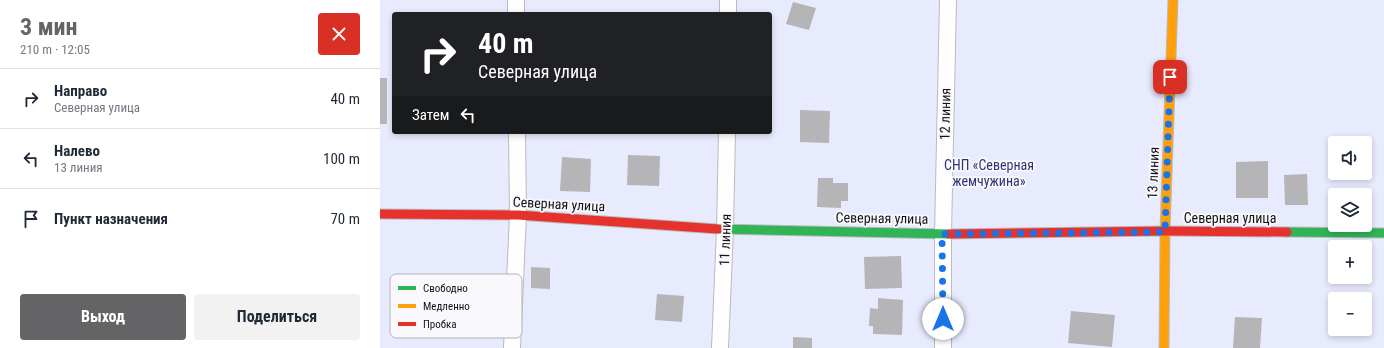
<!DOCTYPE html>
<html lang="ru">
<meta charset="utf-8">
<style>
:root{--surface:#fff;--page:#f2f2f3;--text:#1f2937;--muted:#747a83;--line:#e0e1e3;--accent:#646466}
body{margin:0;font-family:"Roboto Condensed",sans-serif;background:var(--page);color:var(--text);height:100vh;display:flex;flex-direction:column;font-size:15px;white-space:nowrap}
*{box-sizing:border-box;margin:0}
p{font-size:13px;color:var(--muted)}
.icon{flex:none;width:22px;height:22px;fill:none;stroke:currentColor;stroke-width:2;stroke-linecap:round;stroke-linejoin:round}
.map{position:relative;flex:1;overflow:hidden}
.drawer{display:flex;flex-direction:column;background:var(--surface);width:380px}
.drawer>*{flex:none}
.banner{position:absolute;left:12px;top:12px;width:380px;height:122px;border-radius:4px;box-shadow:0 2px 6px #0003;background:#202124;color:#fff;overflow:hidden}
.controls{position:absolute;left:948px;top:136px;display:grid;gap:8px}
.controls a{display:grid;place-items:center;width:44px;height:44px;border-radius:4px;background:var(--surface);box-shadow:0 2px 6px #0003;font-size:20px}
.pin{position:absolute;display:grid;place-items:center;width:34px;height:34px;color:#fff;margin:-17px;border-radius:8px;box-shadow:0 2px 6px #0006}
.me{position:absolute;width:44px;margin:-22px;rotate:0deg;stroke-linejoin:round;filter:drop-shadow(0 0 3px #0008)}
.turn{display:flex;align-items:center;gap:14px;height:84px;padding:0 20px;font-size:18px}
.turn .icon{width:52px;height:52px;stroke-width:2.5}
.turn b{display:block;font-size:28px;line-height:34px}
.then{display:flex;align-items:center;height:38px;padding:0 20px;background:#0003;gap:8px;font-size:15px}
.round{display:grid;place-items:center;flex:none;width:42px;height:42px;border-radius:4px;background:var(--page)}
.overview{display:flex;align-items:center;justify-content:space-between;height:68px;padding:0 20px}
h1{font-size:24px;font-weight:700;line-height:30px;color:var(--accent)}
.button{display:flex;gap:8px;margin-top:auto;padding:8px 20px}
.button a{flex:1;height:46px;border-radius:4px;background:var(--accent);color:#fff;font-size:16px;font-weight:700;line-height:46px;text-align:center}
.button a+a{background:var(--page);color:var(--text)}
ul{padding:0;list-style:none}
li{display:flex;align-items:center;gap:12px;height:60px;padding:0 20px;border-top:1px solid var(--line)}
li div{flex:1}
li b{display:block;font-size:15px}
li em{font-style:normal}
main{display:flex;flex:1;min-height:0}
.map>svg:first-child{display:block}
.green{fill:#e8ebfd;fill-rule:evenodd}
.building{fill:#b5b5b7}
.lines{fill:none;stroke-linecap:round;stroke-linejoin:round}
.street-casing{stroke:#bbbbbd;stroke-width:18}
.fast-casing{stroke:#bbbbbd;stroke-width:11}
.slow-casing{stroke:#bbbbbd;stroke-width:11}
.jam-casing{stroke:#bbbbbd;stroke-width:11}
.street{stroke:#fefeff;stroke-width:16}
.fast{stroke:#30b455;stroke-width:9}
.slow{stroke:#ff9f0a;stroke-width:9}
.jam{stroke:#e5322d;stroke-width:9}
.route{stroke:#1a73e8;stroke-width:7;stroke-dasharray:0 12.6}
.labels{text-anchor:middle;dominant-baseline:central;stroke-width:3.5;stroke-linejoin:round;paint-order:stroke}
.street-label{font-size:14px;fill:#131315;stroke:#f8f8fd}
.park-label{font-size:14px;fill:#343372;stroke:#f8f8fd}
.key{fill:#f8f8fd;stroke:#b3b3b7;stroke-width:1}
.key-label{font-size:11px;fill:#131315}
</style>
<main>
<section class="drawer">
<div class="overview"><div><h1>3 мин</h1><p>210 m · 12:05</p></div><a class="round" style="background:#d93025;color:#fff"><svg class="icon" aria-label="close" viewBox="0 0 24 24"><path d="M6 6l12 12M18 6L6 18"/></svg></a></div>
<ul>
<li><svg class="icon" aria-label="right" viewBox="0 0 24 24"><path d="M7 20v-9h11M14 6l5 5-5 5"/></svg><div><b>Направо</b><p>Северная улица</p></div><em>40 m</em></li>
<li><svg class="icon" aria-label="left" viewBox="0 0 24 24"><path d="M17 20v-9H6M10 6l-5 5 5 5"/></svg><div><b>Налево</b><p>13 линия</p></div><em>100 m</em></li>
<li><svg class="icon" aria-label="arrive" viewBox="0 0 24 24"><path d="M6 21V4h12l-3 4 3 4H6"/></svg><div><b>Пункт назначения</b></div><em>70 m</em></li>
</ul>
<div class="button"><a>Выход</a><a>Поделиться</a></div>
</section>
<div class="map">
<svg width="1004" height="348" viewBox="0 0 1004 348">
<rect width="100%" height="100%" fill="#f9f9fc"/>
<path class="green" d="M0 0H1004V348H0ZM14 14H390V132H14ZM955 143H985V173H955ZM955 195H985V225H955ZM955 247H985V277H955ZM955 299H985V329H955Z"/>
<path class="building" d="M413 2 436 8 429 30 406 24Z
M0 78H7V124H0Z
M420 110 450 111 449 143 420 142Z
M248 155 280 156 279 186 247 185Z
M182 157 211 159 210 192 180 191Z
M888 161V198H856V162Z
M927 174 928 205H905L904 175Z
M438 178H453V183H468V201H461V208L437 207Z
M521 256 522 288 485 289 484 257Z
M151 267 170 268V289L151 288Z
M277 294 304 296 302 322 275 320Z
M498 298 523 300 522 335 493 334V326H489L490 308 498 309Z
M691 311 735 315 732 347 688 343Z
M855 317 882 318 880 348H853Z
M413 337 432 338V348H413Z"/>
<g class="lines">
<defs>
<path id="street" d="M136 0V14
M348 14V0
M132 348 138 215 137 132
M340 348 345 229 347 132
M563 348V234L568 0"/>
<path id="fast" d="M338 229 569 234
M907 232 1004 233"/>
<path id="slow" d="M784 348 785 231 793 0"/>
<path id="jam" d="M0 214 138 215 338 229
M569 234 785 231 907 232"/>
</defs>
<use href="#street" class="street-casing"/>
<use href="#fast" class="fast-casing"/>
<use href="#slow" class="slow-casing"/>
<use href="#jam" class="jam-casing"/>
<use href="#street" class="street"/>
<use href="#fast" class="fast"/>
<use href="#slow" class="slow"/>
<use href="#jam" class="jam"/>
</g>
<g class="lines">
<path class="route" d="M563 319 562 234 785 232 790 77"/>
</g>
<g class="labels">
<g class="street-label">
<text transform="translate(565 114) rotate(-89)">12 линия</text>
<text transform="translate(773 173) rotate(-88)">13 линия</text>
<text transform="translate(179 204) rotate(3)">Северная улица</text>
<text transform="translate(502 218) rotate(1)">Северная улица</text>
<text x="850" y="218">Северная улица</text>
<text transform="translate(345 240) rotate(-88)">11 линия</text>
</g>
<g class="park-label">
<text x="609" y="165">СНП «Северная<tspan x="609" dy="16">жемчужина»</tspan></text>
</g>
</g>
<rect x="10" y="274" width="132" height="64" rx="6" class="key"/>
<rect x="18" y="286" width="18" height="4" fill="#30b455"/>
<rect x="18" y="304" width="18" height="4" fill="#ff9f0a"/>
<rect x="18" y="322" width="18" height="4" fill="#e5322d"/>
<g class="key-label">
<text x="43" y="292">Свободно</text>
<text x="43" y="310">Медленно</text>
<text x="43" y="328">Пробка</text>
</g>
</svg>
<div class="controls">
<a><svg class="icon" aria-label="sound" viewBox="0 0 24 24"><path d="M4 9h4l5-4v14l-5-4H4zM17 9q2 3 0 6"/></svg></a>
<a><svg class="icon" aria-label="layers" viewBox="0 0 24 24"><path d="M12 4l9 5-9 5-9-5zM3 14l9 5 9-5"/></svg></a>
<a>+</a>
<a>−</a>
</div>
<div class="pin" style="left:790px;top:77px;background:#d93025"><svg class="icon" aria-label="arrive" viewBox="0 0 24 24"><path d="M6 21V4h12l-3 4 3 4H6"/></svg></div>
<svg class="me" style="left:563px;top:319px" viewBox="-20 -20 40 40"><circle r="19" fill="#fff"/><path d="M0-13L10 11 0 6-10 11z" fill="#1a73e8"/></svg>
<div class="banner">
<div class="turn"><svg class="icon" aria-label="right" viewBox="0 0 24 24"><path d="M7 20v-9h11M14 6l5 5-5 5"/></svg><div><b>40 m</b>Северная улица</div></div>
<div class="then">Затем<svg class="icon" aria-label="left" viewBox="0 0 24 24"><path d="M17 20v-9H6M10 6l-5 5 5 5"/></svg></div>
</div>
</div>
</main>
